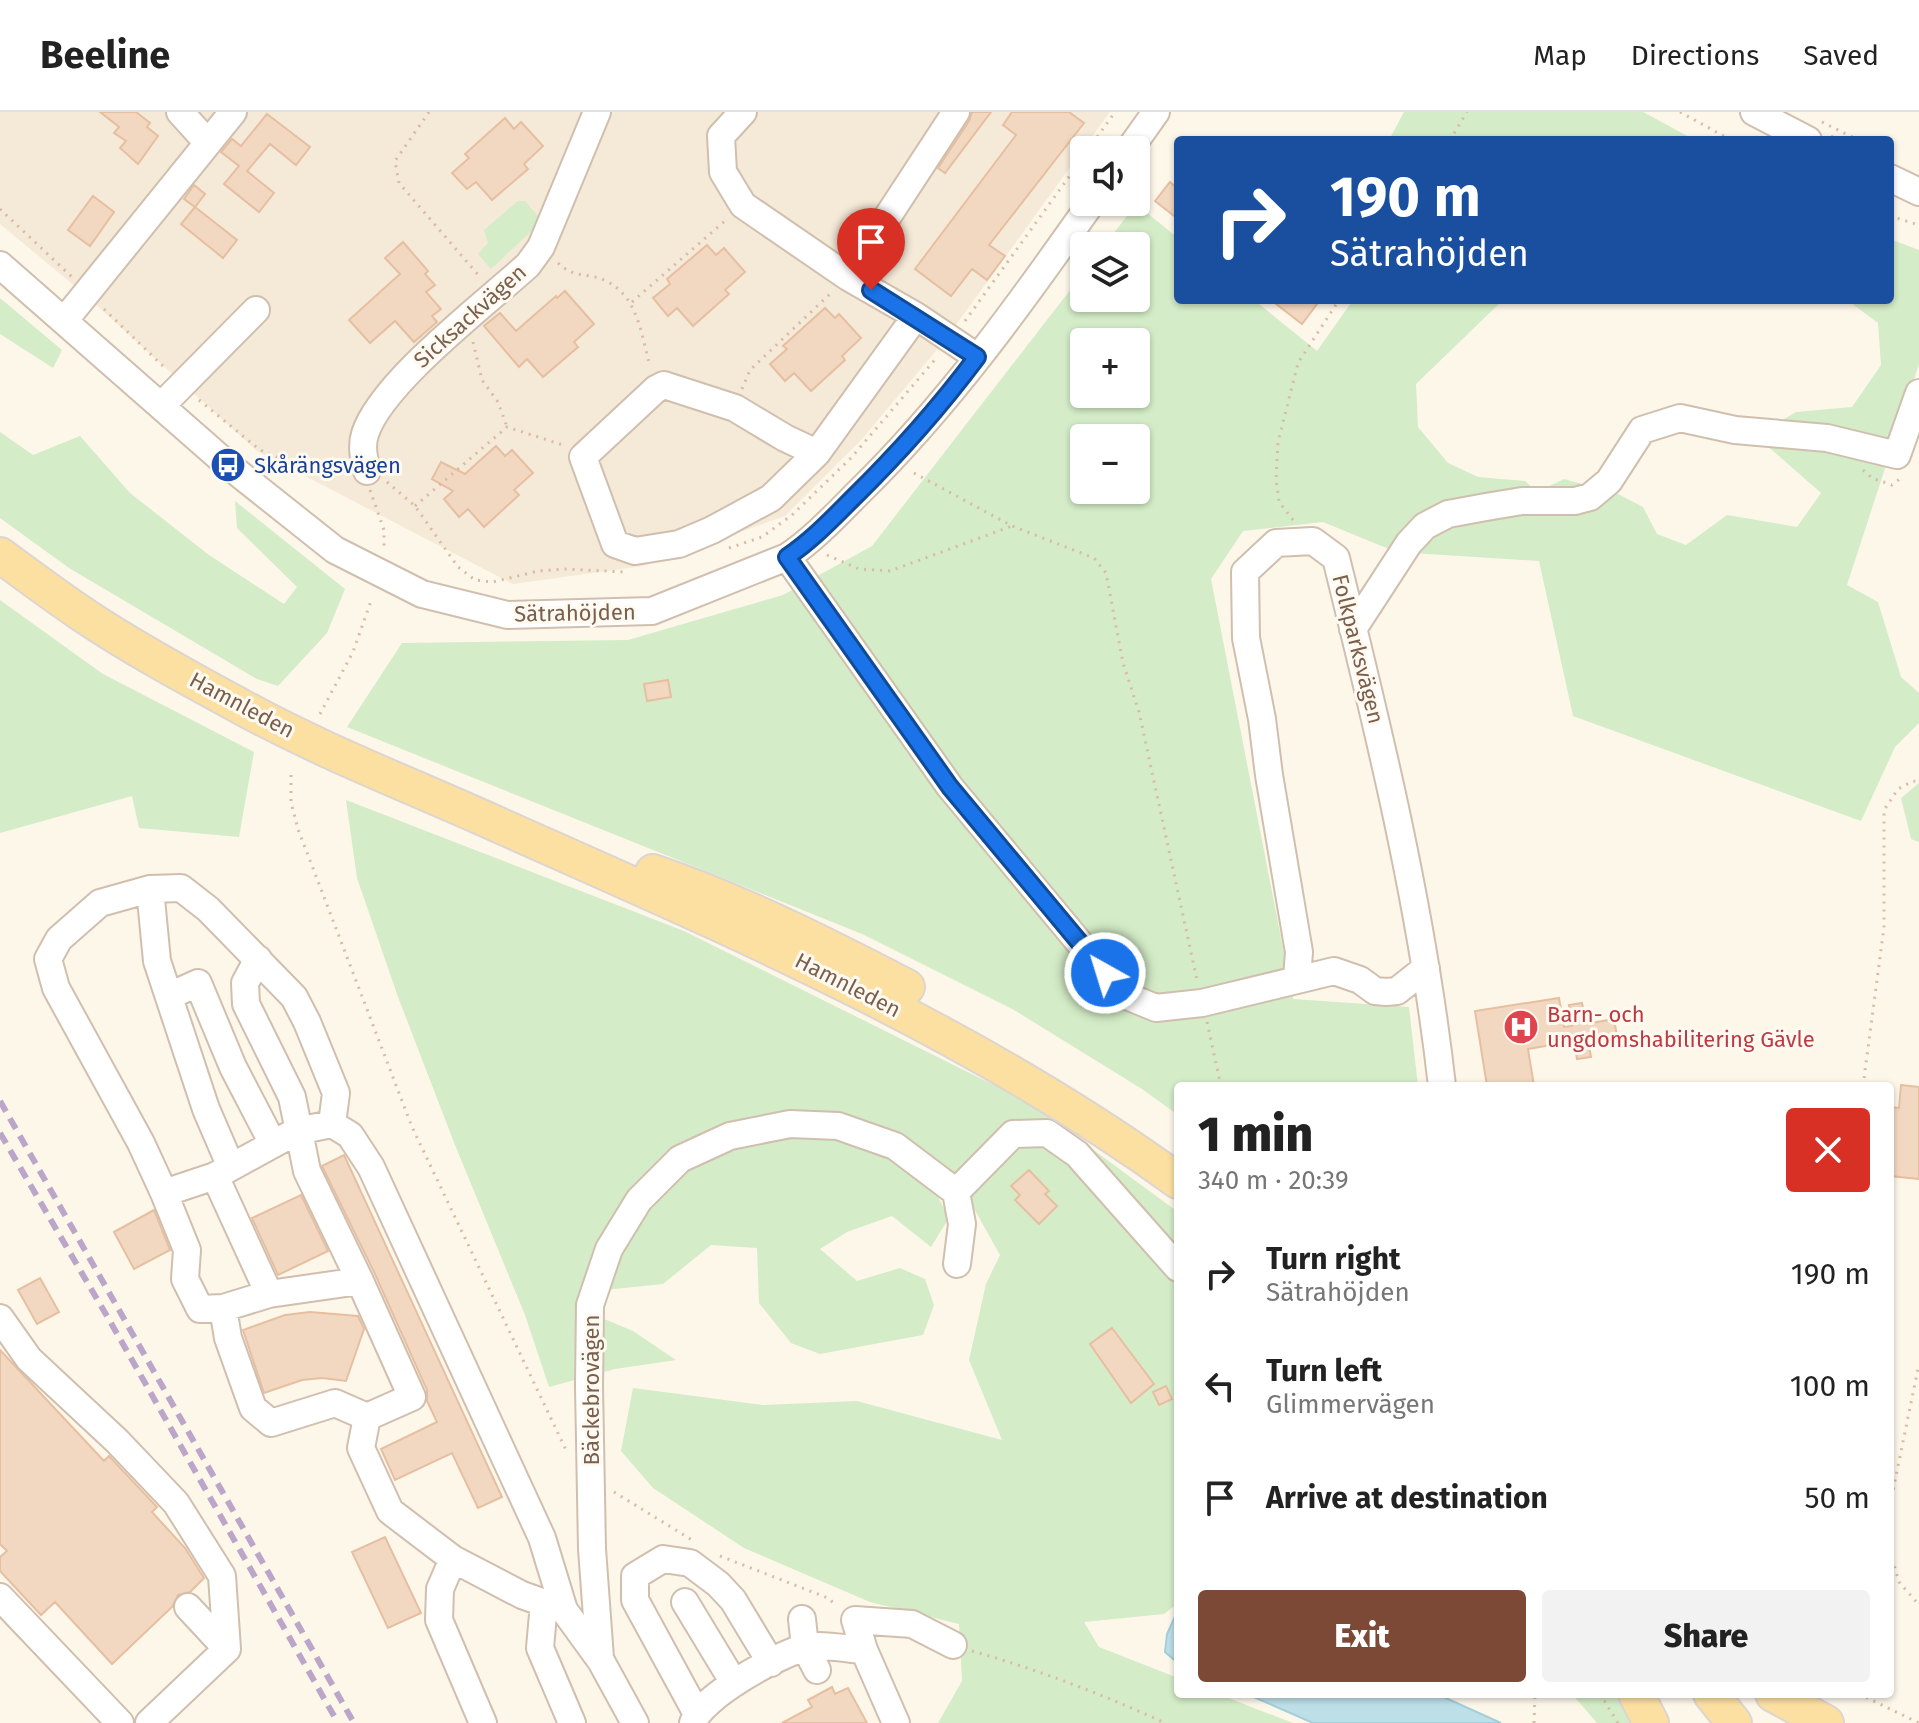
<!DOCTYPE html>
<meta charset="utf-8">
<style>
:root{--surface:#fff;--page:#f2f2f2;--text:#222;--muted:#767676;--line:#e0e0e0;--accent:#7b4936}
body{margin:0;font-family:"Fira Sans",sans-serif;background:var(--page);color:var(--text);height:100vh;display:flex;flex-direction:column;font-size:30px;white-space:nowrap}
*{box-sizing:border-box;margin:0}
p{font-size:26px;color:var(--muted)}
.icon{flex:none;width:44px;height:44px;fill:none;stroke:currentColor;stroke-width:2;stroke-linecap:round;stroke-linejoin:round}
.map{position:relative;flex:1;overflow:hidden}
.side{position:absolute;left:1174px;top:970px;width:720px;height:616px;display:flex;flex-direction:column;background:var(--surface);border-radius:8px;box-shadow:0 2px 6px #0004}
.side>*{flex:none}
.top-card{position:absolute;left:1174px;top:24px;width:720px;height:168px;border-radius:8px;box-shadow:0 2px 6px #0004;background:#1a4fa0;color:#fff;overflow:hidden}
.controls{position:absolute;left:1070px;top:24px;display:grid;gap:16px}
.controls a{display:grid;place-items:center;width:80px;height:80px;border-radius:8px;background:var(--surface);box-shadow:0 2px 6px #0004;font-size:40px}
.pin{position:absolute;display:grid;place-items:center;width:68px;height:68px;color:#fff;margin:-82px -34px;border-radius:50% 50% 50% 0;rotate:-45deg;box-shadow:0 0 8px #0007}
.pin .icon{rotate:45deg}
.me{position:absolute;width:88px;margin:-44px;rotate:321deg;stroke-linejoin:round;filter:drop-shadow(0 0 6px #0008)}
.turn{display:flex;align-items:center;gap:28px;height:168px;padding:0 24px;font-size:36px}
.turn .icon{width:104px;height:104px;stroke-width:2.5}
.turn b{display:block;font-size:56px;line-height:68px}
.round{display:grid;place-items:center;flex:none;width:84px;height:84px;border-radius:8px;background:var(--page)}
.head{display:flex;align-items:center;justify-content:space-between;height:136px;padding:0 24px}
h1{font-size:48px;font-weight:800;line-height:60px}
.cta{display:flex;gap:16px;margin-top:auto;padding:16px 24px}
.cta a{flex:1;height:92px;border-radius:8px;background:var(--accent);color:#fff;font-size:32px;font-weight:800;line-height:92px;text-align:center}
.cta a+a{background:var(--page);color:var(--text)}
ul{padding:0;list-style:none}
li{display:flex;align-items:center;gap:24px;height:112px;padding:0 24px}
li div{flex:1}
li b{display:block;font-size:30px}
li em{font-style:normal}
header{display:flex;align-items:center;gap:48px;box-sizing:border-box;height:112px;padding:0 40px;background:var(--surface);border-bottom:2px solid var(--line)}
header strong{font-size:38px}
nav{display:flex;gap:44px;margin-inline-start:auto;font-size:28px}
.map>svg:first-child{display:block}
.residential{fill:#f5e9d8}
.green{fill:#d4ecc7;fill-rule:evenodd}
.water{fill:#bddfe8;stroke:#a3ceda;stroke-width:2}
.building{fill:#f3d8c1;stroke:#e6bfa1;stroke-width:2}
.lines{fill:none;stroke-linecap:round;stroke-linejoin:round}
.minor-casing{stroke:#d0bfae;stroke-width:30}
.major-casing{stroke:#dcd5d0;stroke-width:38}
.path{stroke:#d9bba3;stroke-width:3;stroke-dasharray:2 6;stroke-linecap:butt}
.minor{stroke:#fff;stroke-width:26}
.major{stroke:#fce0a2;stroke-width:34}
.rail{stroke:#bba6c9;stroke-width:6;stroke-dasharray:12 8;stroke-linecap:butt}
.route-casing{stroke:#114b97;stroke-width:20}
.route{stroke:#1a73e8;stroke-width:14}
.labels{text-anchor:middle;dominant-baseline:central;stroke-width:6;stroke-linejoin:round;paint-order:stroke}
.street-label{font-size:22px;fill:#795f4c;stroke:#fffaf1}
.transit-label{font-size:22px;fill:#164399;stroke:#fffaf1;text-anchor:start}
.health-label{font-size:22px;fill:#be3a42;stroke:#fffaf1;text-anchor:start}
</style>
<header>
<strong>Beeline</strong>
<nav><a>Map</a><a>Directions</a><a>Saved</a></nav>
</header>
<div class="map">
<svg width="1919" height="1611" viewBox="0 0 1919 1611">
<rect width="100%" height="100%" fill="#fdf7ea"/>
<path class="residential" d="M0 0H1110L945 228 862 327 785 404 643 454 513 472 257 339 82 180 0 112Z"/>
<path class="green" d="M1404 0H1643L1695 28H1389Z
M518 89H525L542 109 491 157 478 142 488 131 484 118Z
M1136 92 1178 126V188H1254L1317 239 1353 188H1503L1416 272 1418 315 1448 351 1478 365 1525 369 1537 380 1564 367 1618 382 1643 395 1657 422 1686 433 1727 403 1797 415 1821 381 1756 324 1796 300 1852 295 1881 253 1878 211 1847 188H1890V127L1919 138V252L1847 473 1878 490 1901 565 1919 581V611L1895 635 1861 709 1573 604 1539 449 1396 440 1323 410 1243 419 1211 467 1293 887 1409 895 1418 974H1178V1003L1142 977 1014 898 862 822 347 615 402 531 628 528 783 483 872 434 1084 160V186H1136V134H1104ZM1084 230H1136V282H1084ZM1084 326H1136V378H1084Z
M0 186 62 238 53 256 0 222Z
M0 320 33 343 80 324 130 381 209 443 284 492 297 475 237 416 235 389 345 477 327 521 278 574 257 567 69 456 0 406Z
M0 488 103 562 254 640 239 725 139 716 132 684 0 721Z
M1919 671V730L1911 727 1901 686Z
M346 688 684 819 1028 990 1178 1100V1491L1164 1502 1084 1510 1099 1535 1178 1566V1582H1218L1293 1611H938L962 1569 959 1512 870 1490 744 1436 653 1376 621 1339 633 1276 763 1293 857 1289 1002 1328 969 1248 986 1172 1000 1143 953 1059 938 1085 949 1106 931 1135 892 1104 847 1120 820 1137 857 1169 900 1156 925 1167 934 1193 923 1223 820 1242 791 1231 759 1191 757 1136 711 1133 663 1172 586 1180 585 1199 633 1219 676 1248 615 1257 549 1275 525 1203 455 1033 398 885 357 766Z
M1572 1582H1623L1642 1611H1597Z"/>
<path class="water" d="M1178 1498V1551L1165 1540 1167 1522Z
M1247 1582H1437L1501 1611H1313Z"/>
<path class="building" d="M100 0H136L150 11 147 15 158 24 138 52 120 36 126 29 114 21 119 15Z
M972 0H991L945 61 938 56 969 9Z
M1012 0H1069L1084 11 989 133 1005 144 987 168 972 157 951 184 915 157 1016 23 1003 13Z
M267 2 310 35 296 53 270 32 247 59 274 81 259 100 224 72 239 54 221 40 232 27 241 34Z
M505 6 514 17 521 10 543 34 524 52 528 57 492 88 476 70 467 77 452 61 469 46 465 42Z
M1170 70 1178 77V107L1155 89Z
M194 73 205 82 195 95 184 87Z
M93 84 114 100 90 134 68 118Z
M195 95 237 128 223 146 181 112Z
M403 130 428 159 425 162 435 173 426 180 441 197 432 204 437 210 414 230 395 209 370 231 349 208 400 162 385 146Z
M707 133 716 143 724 136 745 160 725 178 729 182 693 214 677 196 668 204 653 186 670 172 667 167Z
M565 179 594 212 574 230 578 235 543 265 527 247 519 255 484 214 500 201 516 219 556 184 557 186Z
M1271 188H1320L1302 212Z
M825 196 835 206 839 202 861 226 842 244 845 248 811 279 794 261 785 269 770 252 787 237 783 234Z
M496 334 505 344 512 338 533 361 514 378 519 383 484 415 468 397 459 405 444 387 453 379 432 367 441 350 465 362Z
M668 568 671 585 647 589 644 572Z
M1559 886 1564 915 1572 914 1569 893 1582 891 1586 912 1614 907 1617 924 1588 928 1591 945 1577 947 1574 929 1528 937 1534 974H1487L1475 899Z
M1901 973 1919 975V1067L1890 1064V995L1899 996Z
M344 1043 502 1385 478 1396 452 1341 395 1368 381 1337 437 1310 427 1289V1278L375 1162 322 1054Z
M1029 1058 1049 1079 1045 1082 1057 1094 1039 1112 1015 1088 1020 1083 1011 1074Z
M301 1083 328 1139 278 1163 252 1106Z
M154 1098 170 1138 134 1157 114 1120Z
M40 1166 59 1200 37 1212 18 1178Z
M310 1200 358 1204 364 1217 346 1269 322 1266 302 1268 264 1281 243 1218 285 1203Z
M1112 1216 1154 1272 1131 1291 1090 1232Z
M0 1238 104 1349 109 1344 157 1395 152 1400 185 1436 204 1466 190 1480 178 1483 172 1495 112 1552 55 1490 41 1503 0 1459V1445L7 1439 0 1432Z
M1166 1274 1172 1287 1159 1293 1153 1280Z
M385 1425 421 1501 388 1516 352 1440Z
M832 1575 835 1582 848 1576 867 1611H782L812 1595 808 1588Z"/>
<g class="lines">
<defs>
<path id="minor" d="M180 0 208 31
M743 0 721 24 723 60 743 93 848 165 916 204 977 245
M1754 0 1808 28
M1129 38 1156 0
M1890 66 1919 80
M0 153 228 353 335 438 422 482 507 503 652 499 787 445C814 427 836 403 859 380 948 293 1021 191 1092 90
M848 165 956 0
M64 209 233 0
M162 293 256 198
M817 341 771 386 712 418 679 432 635 439 615 432 583 345 656 277 664 273 735 296 785 326 817 341 916 204
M367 359C364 346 361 335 365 322 381 271 485 192 528 153L541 135 597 0
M787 445 950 675 1122 882 1156 896 1202 891 1334 859 1360 868 1375 879 1386 880 1397 879 1426 856
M1353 517 1409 431 1425 414 1448 402 1486 395 1522 389H1575L1590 385 1609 369 1642 318 1680 306 1735 318 1827 326 1897 343 1919 281
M150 777 100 791 59 827 48 847 56 876 141 1031 164 1081
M258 847 245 871 246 892 292 985 307 1059 360 1169
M1297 867 1299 840 1269 663 1262 607 1246 526 1245 460 1276 431 1313 429 1336 446C1379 620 1422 795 1442 974
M169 884 198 871 233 955 273 1032
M231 1055 206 997 157 849 150 777 181 776 208 797 294 885 307 910 336 981 332 1012
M215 1064 269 1182
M956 1080 1013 1022 1047 1021 1077 1042 1178 1156
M223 1196 228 1226 253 1296 271 1311 335 1291 367 1305
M0 1206 29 1247 117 1329 176 1391 222 1464 227 1537
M453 1447 440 1477 439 1508 483 1611
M0 1485 120 1611
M685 1490 734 1571
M544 1491 540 1536 572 1611
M564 1498 522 1483 453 1447 390 1399 361 1336 367 1305 412 1285 360 1169 269 1182 223 1196 200 1197 185 1167 187 1138 164 1081 215 1064 297 1019 332 1012 350 1023 371 1055 542 1426 564 1498 601 1549 635 1611
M802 1507 805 1535 817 1558
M600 1546 592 1437 589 1274 590 1193 609 1137 639 1088 680 1047 730 1024 790 1012 838 1014 895 1034 956 1080 962 1112 957 1152
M696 1600 635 1488V1464L663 1447 690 1451 718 1472 733 1488 771 1551
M149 1611 227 1537 188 1495
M693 1611C701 1585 776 1544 803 1536 820 1531 846 1537 864 1538
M896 1611 864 1538 855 1508 912 1512 953 1533"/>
<path id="major" d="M0 443C27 463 54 483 82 502 131 535 186 565 238 593 323 640 413 674 501 714 734 818 970 918 1178 1069
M653 760C741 790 824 832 907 875
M1636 1582 1651 1611
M1711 1582 1734 1611
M1773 1582 1826 1611"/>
</defs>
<use href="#minor" class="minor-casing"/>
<use href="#major" class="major-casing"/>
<path class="path" d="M429 0 395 49 399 71 480 165
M1680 0 1731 28
M1822 10 1858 28
M1831 24 1840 28
M1450 28 1467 0
M1088 38 1115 0
M0 97 73 166
M1890 104 1919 113
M558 151C575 167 586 160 604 168 638 183 641 222 650 254
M632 190 726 108
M104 197 167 258
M965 209 1084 44
M473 230 482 268 498 290 507 315
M742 277 750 258 831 181
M199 288 260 338 298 354 342 357
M1863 358 1872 366 1892 373 1901 366
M914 361 1012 414 1094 446 1106 461 1123 551 1139 600 1197 868
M387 370 415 394 458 455 475 468 493 470 538 459 564 457 625 460
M370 378 384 418V437
M415 394 507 315 566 334
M1293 408 1279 390 1276 367 1278 330 1298 251 1339 188
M729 436 762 425 792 403 851 346 938 244
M827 443 859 457 890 459 1012 414
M320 602 353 540 371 489
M291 663V690L298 717 412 1015 566 1338
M1207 910 1221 974
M1863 974 1884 815V698L1898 677 1913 669 1919 670
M614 1380 692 1428
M1890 1393 1919 1252
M1890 1439 1899 1470 1919 1493
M720 1444 828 1486 837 1494
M972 1539C1039 1558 1102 1582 1165 1611
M1600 1582 1618 1611
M1859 1582 1919 1611
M1534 1611 1535 1582"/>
<use href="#minor" class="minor"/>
<use href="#major" class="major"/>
<path class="rail" d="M0 989 354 1611
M0 1021 111 1211 338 1611"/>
</g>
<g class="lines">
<defs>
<path id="route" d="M871 178 977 245C939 296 897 343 851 388 831 408 811 429 787 445L950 675 1105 861"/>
</defs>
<use href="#route" class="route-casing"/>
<use href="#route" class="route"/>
</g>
<defs>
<symbol id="bus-disc" viewBox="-11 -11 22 22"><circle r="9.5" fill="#1a4fb4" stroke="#fffaf1"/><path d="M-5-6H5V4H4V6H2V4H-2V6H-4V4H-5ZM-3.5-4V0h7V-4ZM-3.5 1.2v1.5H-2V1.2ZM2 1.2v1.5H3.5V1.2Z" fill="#fff"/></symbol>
<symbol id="hospital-disc" viewBox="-11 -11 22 22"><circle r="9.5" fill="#e0444e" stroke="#fffaf1"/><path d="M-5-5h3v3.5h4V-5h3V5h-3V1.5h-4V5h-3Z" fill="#fff"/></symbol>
</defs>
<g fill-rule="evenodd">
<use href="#bus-disc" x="208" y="333" width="40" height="40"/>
<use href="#hospital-disc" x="1501" y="895" width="40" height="40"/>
</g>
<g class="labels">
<g class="street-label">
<text transform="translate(470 204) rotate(-42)">Sicksackvägen</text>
<text transform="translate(575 501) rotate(-1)">Sätrahöjden</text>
<text transform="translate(1358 537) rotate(76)">Folkparksvägen</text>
<text transform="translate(242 593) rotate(28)">Hamnleden</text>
<text transform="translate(848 873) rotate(27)">Hamnleden</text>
<text transform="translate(591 1278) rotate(-90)">Bäckebrovägen</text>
</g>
<g class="transit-label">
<text x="254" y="353">Skårängsvägen</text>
</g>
<g class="health-label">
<text x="1547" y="902">Barn- och<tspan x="1547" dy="25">ungdomshabilitering Gävle</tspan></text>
</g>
</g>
</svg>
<div class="controls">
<a><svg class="icon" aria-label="sound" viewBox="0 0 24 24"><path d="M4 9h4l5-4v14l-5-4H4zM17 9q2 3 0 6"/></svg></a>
<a><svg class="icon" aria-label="layers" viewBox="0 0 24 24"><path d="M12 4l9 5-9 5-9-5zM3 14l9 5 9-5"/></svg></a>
<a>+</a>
<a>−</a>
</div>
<div class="pin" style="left:871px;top:178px;background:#d93025"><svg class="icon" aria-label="arrive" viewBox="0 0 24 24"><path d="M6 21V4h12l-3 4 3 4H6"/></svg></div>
<svg class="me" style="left:1105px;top:861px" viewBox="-20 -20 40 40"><circle r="17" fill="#1a73e8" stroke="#fff" stroke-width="3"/><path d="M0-11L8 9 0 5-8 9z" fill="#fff"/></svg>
<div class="top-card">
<div class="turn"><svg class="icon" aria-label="right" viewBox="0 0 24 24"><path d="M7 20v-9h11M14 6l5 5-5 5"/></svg><div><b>190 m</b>Sätrahöjden</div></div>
</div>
<section class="side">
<div class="head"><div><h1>1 min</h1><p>340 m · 20:39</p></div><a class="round" style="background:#d93025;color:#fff"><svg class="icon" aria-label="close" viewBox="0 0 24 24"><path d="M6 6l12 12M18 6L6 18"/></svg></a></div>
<ul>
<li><svg class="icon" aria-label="right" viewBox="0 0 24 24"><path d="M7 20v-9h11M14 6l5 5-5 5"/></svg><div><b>Turn right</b><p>Sätrahöjden</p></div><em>190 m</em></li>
<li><svg class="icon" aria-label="left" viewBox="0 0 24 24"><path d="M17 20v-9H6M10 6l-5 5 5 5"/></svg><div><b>Turn left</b><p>Glimmervägen</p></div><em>100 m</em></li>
<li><svg class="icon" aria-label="arrive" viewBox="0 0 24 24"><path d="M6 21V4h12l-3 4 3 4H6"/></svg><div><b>Arrive at destination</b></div><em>50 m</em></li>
</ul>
<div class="cta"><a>Exit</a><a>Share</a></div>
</section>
</div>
